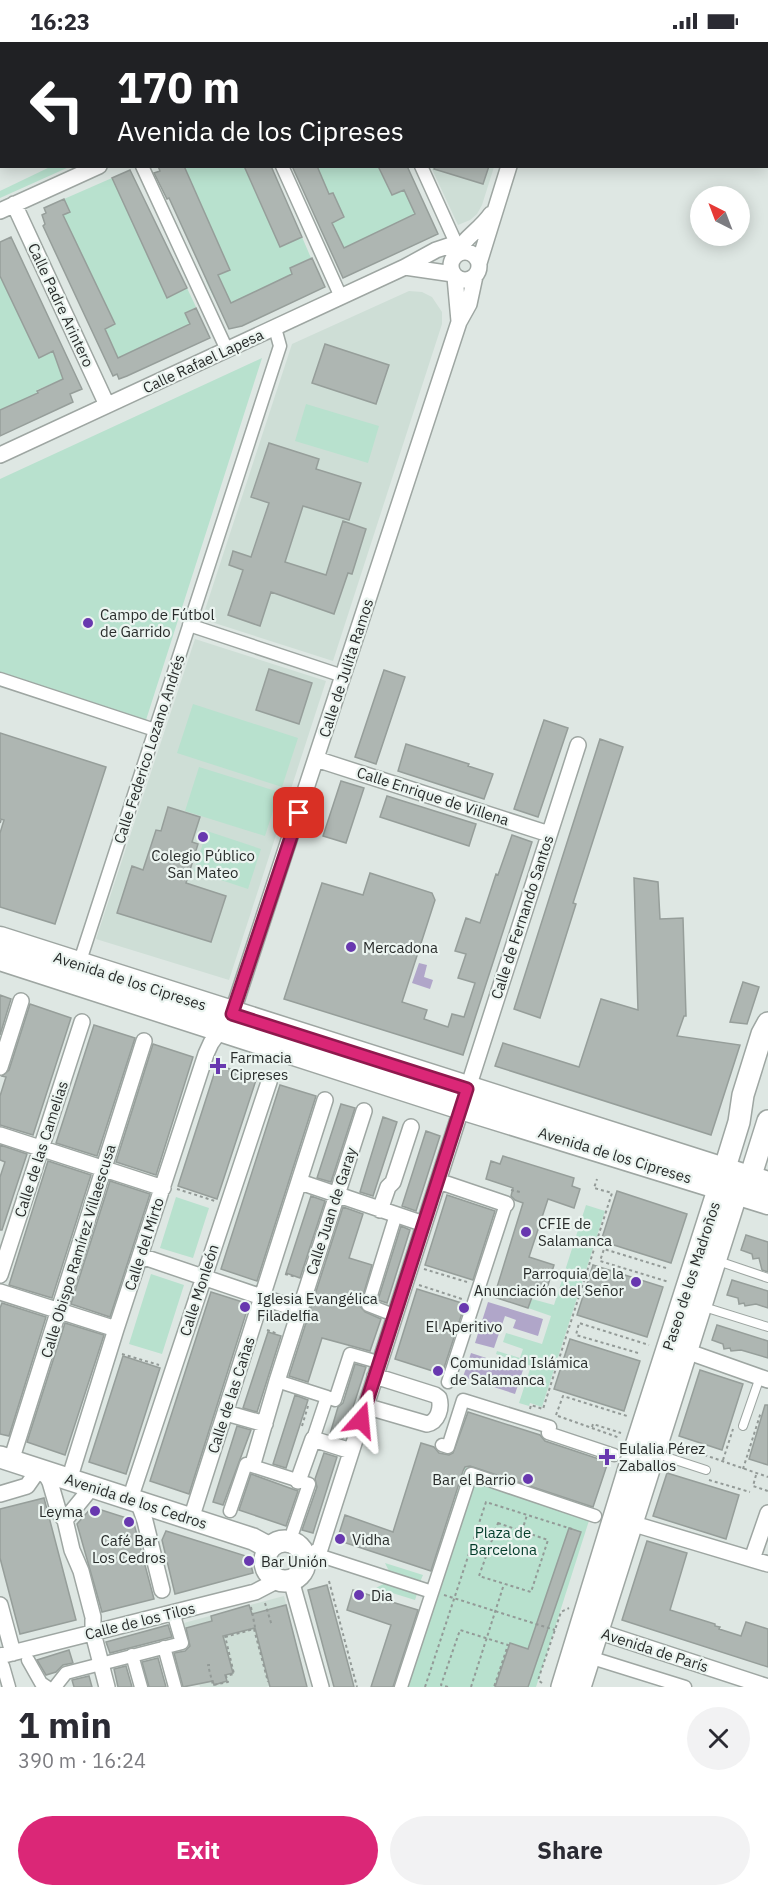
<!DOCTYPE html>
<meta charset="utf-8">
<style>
:root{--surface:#fff;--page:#f2f2f3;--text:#2b2b33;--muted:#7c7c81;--accent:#db2777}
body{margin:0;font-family:"IBM Plex Sans",sans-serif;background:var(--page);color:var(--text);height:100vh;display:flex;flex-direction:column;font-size:22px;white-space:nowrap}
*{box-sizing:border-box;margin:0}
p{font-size:20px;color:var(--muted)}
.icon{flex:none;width:33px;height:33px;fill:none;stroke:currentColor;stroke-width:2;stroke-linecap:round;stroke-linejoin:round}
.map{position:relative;height:1645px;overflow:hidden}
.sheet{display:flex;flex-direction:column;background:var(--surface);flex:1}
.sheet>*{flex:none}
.guide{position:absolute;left:0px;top:0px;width:768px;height:126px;box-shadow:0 3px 15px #0003;background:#202124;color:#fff;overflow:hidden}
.needle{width:39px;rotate:318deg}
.tools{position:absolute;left:690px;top:144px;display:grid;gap:12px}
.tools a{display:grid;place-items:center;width:60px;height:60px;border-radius:50%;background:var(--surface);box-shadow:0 3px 15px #0003;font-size:30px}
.pin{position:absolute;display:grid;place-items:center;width:51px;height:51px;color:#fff;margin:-26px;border-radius:12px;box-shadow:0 3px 9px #0006}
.me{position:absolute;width:66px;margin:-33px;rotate:18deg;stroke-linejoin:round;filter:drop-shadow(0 0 4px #0008)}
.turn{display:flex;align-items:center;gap:21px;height:126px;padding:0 18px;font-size:27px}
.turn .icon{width:78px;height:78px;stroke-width:2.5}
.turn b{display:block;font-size:42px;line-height:51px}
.round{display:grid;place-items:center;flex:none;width:63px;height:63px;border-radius:32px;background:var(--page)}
.head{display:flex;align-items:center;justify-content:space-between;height:102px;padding:0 18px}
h1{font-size:36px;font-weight:700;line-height:45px}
.button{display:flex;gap:12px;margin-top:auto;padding:12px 18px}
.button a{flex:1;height:69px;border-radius:36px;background:var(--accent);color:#fff;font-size:24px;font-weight:700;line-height:69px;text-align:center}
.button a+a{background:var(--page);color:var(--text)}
.status{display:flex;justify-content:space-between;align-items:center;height:42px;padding:0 30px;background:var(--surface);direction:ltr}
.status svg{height:16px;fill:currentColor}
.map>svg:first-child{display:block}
.built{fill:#ceded6}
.green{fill:#b8e1ce}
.water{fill:#b0a6c9}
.building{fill:#aeb6b2;stroke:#969e9a;stroke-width:1.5}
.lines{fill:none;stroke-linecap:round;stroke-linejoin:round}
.service-casing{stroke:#9ea6a2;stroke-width:10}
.pedestrian-casing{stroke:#9ea6a2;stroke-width:15}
.minor-casing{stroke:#9ea6a2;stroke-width:18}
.secondary-casing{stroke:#9ea6a2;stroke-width:24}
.primary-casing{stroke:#9ea6a2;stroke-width:27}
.path{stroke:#939a97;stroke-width:2;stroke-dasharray:3 3;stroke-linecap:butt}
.service{stroke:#fff;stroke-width:8}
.pedestrian{stroke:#fff;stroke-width:12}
.minor{stroke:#fff;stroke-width:15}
.secondary{stroke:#fff;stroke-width:21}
.primary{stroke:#fff;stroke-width:24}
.route-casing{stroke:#8e194d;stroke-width:15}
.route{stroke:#db2777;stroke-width:10}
.poi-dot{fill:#6838af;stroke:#ebf4f0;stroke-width:2}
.labels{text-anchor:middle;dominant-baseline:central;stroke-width:4.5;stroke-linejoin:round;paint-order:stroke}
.street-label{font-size:15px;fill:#292c2b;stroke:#ebf4f0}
.poi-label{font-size:15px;fill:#292c2b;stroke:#ebf4f0;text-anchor:start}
.park-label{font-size:15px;fill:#033d2b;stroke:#ebf4f0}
</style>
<div class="status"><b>16:23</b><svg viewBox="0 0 49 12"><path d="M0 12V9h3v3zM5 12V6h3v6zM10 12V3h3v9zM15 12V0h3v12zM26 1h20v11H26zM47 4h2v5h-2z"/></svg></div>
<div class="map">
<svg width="768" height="1645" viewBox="0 0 768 1645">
<rect width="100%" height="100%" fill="#dee7e3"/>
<path class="built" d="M431 125H494L482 163 477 172 470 178 458 183Z
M409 249 422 250 432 255 442 270V282L333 619 202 577 292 302Z
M195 597 326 639 229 938 96 897Z
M284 1554 305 1635 266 1645H200L184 1581Z"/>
<path class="green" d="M52 124 69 125 0 156V149Z
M184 125H244L275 192 302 195 311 216 290 226 292 233 231 261 226 251 214 256 206 239 230 228Z
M316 125H378L392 153 415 142 423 159 412 164 415 173 344 206 339 197 328 202 320 186 344 175 329 152Z
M112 136 167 256 187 246 196 265 185 271 190 282 118 316 111 301 100 306 94 293 115 282 63 173 69 170 64 157Z
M0 234 39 316 62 305 60 328 63 337 37 348 38 351 0 368Z
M262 316 146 678 0 630V437Z
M306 362 379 384 368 421 295 399Z
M193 662 298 696 282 745 177 711Z
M199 725 279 750 265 794 185 769Z
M207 789 261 807 248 847 194 829Z
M176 1155 209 1166 193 1216 160 1206Z
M586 1163 605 1169 542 1365 530 1361 529 1364 519 1361 531 1324 496 1312 497 1309 520 1316 523 1307 503 1300 506 1291 542 1302 551 1274 528 1266 532 1257 554 1263Z
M151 1232 184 1243 162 1312 129 1302Z
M465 1425 593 1466 536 1645H528L581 1490 515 1645H396Z
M385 1521 423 1533 420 1540 390 1531Z
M387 1540 418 1549 415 1558 376 1546Z"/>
<path class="water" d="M419 921 427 923 424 935 433 938 430 947 412 941Z
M488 1260 543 1277 538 1294 513 1286 516 1278 505 1274 494 1306 475 1301Z
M471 1311 523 1328 515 1352 463 1335Z"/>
<path class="building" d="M158 124H184L230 228 218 233 231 261 292 232 290 226 312 216 325 245 242 284 229 287 169 156 167 157 154 131 160 129Z
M244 124H271L302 195 280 205Z
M292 124H317L329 152 333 151 344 175 332 181 344 206 415 172 404 148 392 153 378 124H407L438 192 343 236Z
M435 124H489L483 142 434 127Z
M130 128 187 246 167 256 112 136Z
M64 157 70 170 63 173 115 282 105 287 118 316 190 282 185 271 196 266 210 296 127 334 119 337 117 332 113 334 43 184 45 182 42 173 46 171 44 166Z
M11 195 82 347 70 352 73 360 0 394V368L38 351 37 349 63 337 53 309 39 316 0 234V200Z
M325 302 389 323 376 362 312 341Z
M269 401 319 417 316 427 361 441 349 478 303 464 285 520 326 533 343 479 366 487 352 532 348 531 334 572 271 550 260 584 228 573 243 528 229 523 233 509 251 515 269 461 251 455Z
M269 627 312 641 299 682 256 668Z
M384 628 405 635 376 722 355 715Z
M544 678 568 686 538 775 514 767Z
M0 691 106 725 55 882 0 865V791L4 778 0 777Z
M600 697 623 705 573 861 576 862 540 976 514 967Z
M406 702 469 722 468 724 493 732 484 757 398 729Z
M341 739 364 746 346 801 323 794Z
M387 754 476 782 469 804 380 775Z
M168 765 200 775 192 800 198 802 186 841 226 854 211 900 117 871 132 824 143 828 156 788 161 789Z
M512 793 532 800 463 1013 284 957 322 841 363 853 370 831 432 851 435 858 402 960 427 968 424 977 448 985 452 972 464 975 475 941 458 936 466 912 455 909 466 876 480 881 496 832 498 833Z
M634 836 658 840 660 877 683 876 686 974H684L677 994 740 1003 711 1093 495 1024 503 1001 579 1025 601 957 638 968Z
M743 940 759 945 747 982 730 980Z
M0 953 11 957 0 993Z
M30 962 71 976 33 1093 0 1083V1054L6 1035 2 1034 9 1028Z
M94 983 135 996 97 1114 56 1101Z
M153 1002 193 1015 156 1133 116 1120Z
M217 1023 257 1035 217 1157 178 1144Z
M280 1043 316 1054 257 1239 221 1227Z
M341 1062 355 1066 331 1140 317 1136Z
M383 1075 397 1080 373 1154 360 1150Z
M426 1089 440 1094 416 1169 402 1164Z
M0 1103 27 1112 2 1188H0V1135L5 1120 0 1118Z
M503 1114 574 1136 572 1144 580 1147 574 1166 548 1157 529 1215 554 1223 546 1250 535 1247 528 1266 494 1255 523 1161 515 1158 511 1154 513 1146 486 1137 491 1119 500 1122Z
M48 1119 91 1133 52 1256 9 1243Z
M110 1139 150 1152 110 1275 71 1262Z
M617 1149 687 1172 671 1221 601 1199Z
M447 1153 495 1169 473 1238 425 1223Z
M311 1154 325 1159 300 1236 286 1231Z
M343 1165 363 1172 349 1216 372 1223 360 1264 365 1270 381 1277 370 1309 322 1296 308 1340 289 1334Z
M401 1184 410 1188 387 1261 378 1258Z
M746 1193 768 1200V1230L762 1228 759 1216 753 1217 752 1212 741 1208Z
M593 1223 663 1245 647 1295 577 1273Z
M732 1238 768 1249V1266L756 1262 745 1264 744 1261 739 1262 738 1256 727 1253Z
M417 1247 465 1262 442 1332 395 1317Z
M211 1250 249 1262 189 1452 150 1439Z
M2 1261 46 1275 9 1394 0 1392V1266Z
M65 1281 104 1293 65 1413 27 1400Z
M717 1283 768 1299V1316L741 1308 731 1309 730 1306 724 1307 723 1302 712 1298Z
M268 1290 281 1294 257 1370 243 1366Z
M570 1297 640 1319 624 1369 554 1347Z
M123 1314 160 1326 126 1432 89 1420Z
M355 1322 366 1325 343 1396 330 1392 338 1365 343 1361Z
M700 1328 743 1342 722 1408 679 1394Z
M295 1353 308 1358 286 1426 273 1422Z
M765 1363H768V1423L749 1417Z
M468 1370 540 1393 545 1399 608 1420 593 1465 470 1424 465 1425 463 1429 431 1529 337 1498 345 1473 393 1490 421 1401 434 1405 439 1411 449 1413 453 1411Z
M237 1384 251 1388 223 1463 213 1460Z
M324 1411 337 1415 313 1491 302 1488 317 1445 315 1437Z
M667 1431 739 1453 726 1497 653 1474Z
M251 1432 298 1449 286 1484 239 1468Z
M44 1456 76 1578 20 1592 0 1516V1467Z
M92 1465 133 1478 154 1557 102 1570 77 1482Z
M569 1486 581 1490 528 1645H495L510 1601 528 1607Z
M166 1489 249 1515 253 1531 175 1552 162 1498Z
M647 1499 687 1511 670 1568 715 1582V1584L720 1585 719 1587 741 1594 746 1580 768 1587V1625L622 1578Z
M327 1543 351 1633 354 1645H334L324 1608 308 1548Z
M353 1548 418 1568 393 1645H371L391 1583 347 1568Z
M249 1563 252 1572 286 1563 307 1645H270L255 1586 223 1594 233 1631 225 1633 227 1639 214 1643 213 1639 183 1645 174 1611 185 1609 190 1604 186 1586 212 1579 211 1574Z
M168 1583 172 1595 110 1611 106 1600Z
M69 1608 73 1621 63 1623 56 1630 46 1633 37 1618Z
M158 1616 166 1645H149L142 1620Z
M126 1624 132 1645H118L114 1627Z
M89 1634 92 1645H74L72 1638Z"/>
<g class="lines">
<defs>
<path id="service" d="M718 1219 768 1236
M704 1265 768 1285
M743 1384 760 1335
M654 1411 706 1428"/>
<path id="pedestrian" d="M142 124 227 308
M282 124 341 255
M421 124 460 210
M189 583 343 634
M0 637 155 688
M79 922 280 304 275 286
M386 1270 368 1263 394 1179
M277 1339 327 1355
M448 1340 506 1162
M313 1397 327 1355 335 1358 350 1312 371 1318
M442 1403 448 1405 463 1358 550 1385 548 1391 614 1413
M230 1469 246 1422 309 1442 293 1489
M324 1515 432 1550
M164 1605 175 1645
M132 1613 141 1645
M589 1615 685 1645
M28 1618 41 1641 47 1645
M3 1624 9 1645
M55 1645 66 1631 182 1601 173 1570
M401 1645 471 1432 595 1474"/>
<path id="minor" d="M365 2 369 0
M550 2 551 0
M14 162 107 363
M0 169 99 124
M451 224a14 14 0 1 1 28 0a14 14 0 1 1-28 0Z
M456 211C466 194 480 188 491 172
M479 221 509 124
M405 225 453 232
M455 235 459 279
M0 413 405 225 436 208 451 203 466 209
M316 717 549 792
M0 1025 21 959
M0 1093 163 1146
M438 1139 506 1162
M300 1140 424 1182
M380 1168 388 1145 393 1140 411 1085
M141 1214 300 1268
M0 1233 82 980
M0 1250 116 1287
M686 1309 768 1338
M365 1364 427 1382C438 1380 442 1366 439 1356L435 1353 375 1334
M226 1371 265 1382
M254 1418 277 1339 364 1069
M11 1419 144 999
M44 1429 50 1440 59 1471 65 1478 72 1508 81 1529 93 1575V1591L107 1645
M69 1438 116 1287 206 1012 211 1001 232 972 459 280 469 262 475 234
M298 1439 313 1397 351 1409
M0 1452 27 1444 34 1434 32 1426
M130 1457 269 1040
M138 1459 145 1479 162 1548
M191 1477 325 1058
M65 1478 92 1445
M624 1479 768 1522
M304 1515 311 1514 320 1507 578 703
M752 1517 768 1471
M291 1538 321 1645
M0 1563 13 1611
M588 1590 597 1589 768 1645
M0 1614 255 1550 278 1538"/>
<path id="secondary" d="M0 1415 253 1497 270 1506
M265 1519a20 20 0 1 1 40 0a20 20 0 1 1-40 0Z
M562 1645 634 1410 719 1145 739 1080 743 1053 762 992 768 981
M580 1645 737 1150 750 1136 768 1079"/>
<path id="primary" d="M0 897 768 1142
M0 916 461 1065 768 1160"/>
</defs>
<use href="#service" class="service-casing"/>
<use href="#pedestrian" class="pedestrian-casing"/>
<use href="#minor" class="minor-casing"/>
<use href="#secondary" class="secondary-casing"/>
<use href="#primary" class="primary-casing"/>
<path class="path" d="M0 781 1 777
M177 1147 215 1159
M511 1148 520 1150
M666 1226 604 1207 600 1219 669 1240
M424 1227 467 1240
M285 1232 296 1235
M419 1243 462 1257
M267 1288 278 1292
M638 1311 576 1293 579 1281 649 1303
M122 1312 159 1323
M530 1367 531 1363 543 1367 612 1151 594 1146 597 1137
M556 1373 563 1354 627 1374
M558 1374 620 1396
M302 1384 308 1364
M592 1385 593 1382 621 1391
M676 1403 768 1435
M723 1418 733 1387
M743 1427 761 1370
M756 1433 753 1444 768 1449
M709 1438 750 1450
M498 1481 548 1498 531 1550 479 1534Z
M522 1489 527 1473
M329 1539 357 1645
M444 1553 555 1588
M265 1561 272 1584
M251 1565 255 1585
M225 1595 254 1587 268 1640
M210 1623H208L213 1643 228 1640 226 1634 234 1632 225 1594
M542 1641 538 1638 561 1570 569 1566
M425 1645 486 1460 575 1488
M448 1645 441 1643 460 1588 508 1603 494 1645
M471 1645 504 1542"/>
<use href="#service" class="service"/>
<use href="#pedestrian" class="pedestrian"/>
<use href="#minor" class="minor"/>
<use href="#secondary" class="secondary"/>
<use href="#primary" class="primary"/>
</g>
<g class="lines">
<defs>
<path id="route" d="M299 771 232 972 467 1047 361 1378"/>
</defs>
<use href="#route" class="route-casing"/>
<use href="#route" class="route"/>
</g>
<g class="poi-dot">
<circle cx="88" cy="581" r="6"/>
<circle cx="203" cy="795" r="6"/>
<circle cx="351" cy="905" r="6"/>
<path d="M215 1015h6v6h6v6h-6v6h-6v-6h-6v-6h6z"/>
<circle cx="526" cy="1190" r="6"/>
<circle cx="636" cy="1240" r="6"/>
<circle cx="245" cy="1265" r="6"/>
<circle cx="464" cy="1266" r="6"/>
<circle cx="438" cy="1329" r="6"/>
<path d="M604 1406h6v6h6v6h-6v6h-6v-6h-6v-6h6z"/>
<circle cx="528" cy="1437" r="6"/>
<circle cx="95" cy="1469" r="6"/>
<circle cx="129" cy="1480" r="6"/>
<circle cx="340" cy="1497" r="6"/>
<circle cx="249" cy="1519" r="6"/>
<circle cx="359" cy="1553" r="6"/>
</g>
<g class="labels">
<g class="street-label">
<text transform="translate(61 263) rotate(65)">Calle Padre Arintero</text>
<text transform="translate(203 319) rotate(-25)">Calle Rafael Lapesa</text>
<text transform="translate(346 626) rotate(-72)">Calle de Julita Ramos</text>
<text transform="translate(149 707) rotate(-72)">Calle Federico Lozano Andrés</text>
<text transform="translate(433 754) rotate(18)">Calle Enrique de Villena</text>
<text transform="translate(522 875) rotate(-72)">Calle de Fernando Santos</text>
<text transform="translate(130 939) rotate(18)">Avenida de los Cipreses</text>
<text transform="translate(41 1107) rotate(-72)">Calle de las Camelias</text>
<text transform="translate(615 1113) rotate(17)">Avenida de los Cipreses</text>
<text transform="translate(331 1169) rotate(-72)">Calle Juan de Garay</text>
<text transform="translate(144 1202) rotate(-72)">Calle del Mirto</text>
<text transform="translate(78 1209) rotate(-73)">Calle Obispo Ramírez Villaescusa</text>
<text transform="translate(691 1234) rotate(-72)">Paseo de los Madroños</text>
<text transform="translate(199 1248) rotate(-72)">Calle Monleón</text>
<text transform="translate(231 1353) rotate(-72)">Calle de las Cañas</text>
<text transform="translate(136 1459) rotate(18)">Avenida de los Cedros</text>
<text transform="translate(140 1579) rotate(-14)">Calle de los Tilos</text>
<text transform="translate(655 1608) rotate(18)">Avenida de París</text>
</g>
<g class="poi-label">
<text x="100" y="572">Campo de Fútbol<tspan x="100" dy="17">de Garrido</tspan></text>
<text x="203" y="813" text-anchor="middle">Colegio Público<tspan x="203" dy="17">San Mateo</tspan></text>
<text x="363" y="905">Mercadona</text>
<text x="230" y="1015">Farmacia<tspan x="230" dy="17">Cipreses</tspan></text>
<text x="538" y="1181">CFIE de<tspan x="538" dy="17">Salamanca</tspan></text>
<text x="624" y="1231" text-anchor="end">Parroquia de la<tspan x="624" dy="17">Anunciación del Señor</tspan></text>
<text x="257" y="1256">Iglesia Evangélica<tspan x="257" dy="17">Filadelfia</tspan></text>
<text x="464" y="1284" text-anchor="middle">El Aperitivo</text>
<text x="450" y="1320">Comunidad Islámica<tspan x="450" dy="17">de Salamanca</tspan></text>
<text x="619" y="1406">Eulalia Pérez<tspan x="619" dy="17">Zaballos</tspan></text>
<text x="516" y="1437" text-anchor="end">Bar el Barrio</text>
<text x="83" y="1469" text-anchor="end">Leyma</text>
<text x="352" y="1497">Vidha</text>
<text x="129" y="1498" text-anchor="middle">Café Bar<tspan x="129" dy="17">Los Cedros</tspan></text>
<text x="261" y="1519">Bar Unión</text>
<text x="371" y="1553">Dia</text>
</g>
<g class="park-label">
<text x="503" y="1490">Plaza de<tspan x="503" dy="17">Barcelona</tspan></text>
</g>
</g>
</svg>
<div class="tools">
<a><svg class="needle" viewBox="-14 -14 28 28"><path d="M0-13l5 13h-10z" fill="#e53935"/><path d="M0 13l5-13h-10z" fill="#7c7c81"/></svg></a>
</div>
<div class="pin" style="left:299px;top:771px;background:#d93025"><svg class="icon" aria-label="arrive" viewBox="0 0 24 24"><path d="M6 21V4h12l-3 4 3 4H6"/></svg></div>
<svg class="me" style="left:361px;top:1378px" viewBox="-20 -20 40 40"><path d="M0-17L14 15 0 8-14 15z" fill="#db2777" stroke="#fff" stroke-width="4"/></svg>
<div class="guide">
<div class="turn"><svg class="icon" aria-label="left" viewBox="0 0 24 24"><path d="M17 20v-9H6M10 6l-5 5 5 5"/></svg><div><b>170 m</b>Avenida de los Cipreses</div></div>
</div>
</div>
<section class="sheet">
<div class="head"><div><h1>1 min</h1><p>390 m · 16:24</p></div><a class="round"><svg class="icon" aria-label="close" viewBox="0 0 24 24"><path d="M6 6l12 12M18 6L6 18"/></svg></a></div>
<div class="button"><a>Exit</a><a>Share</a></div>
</section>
